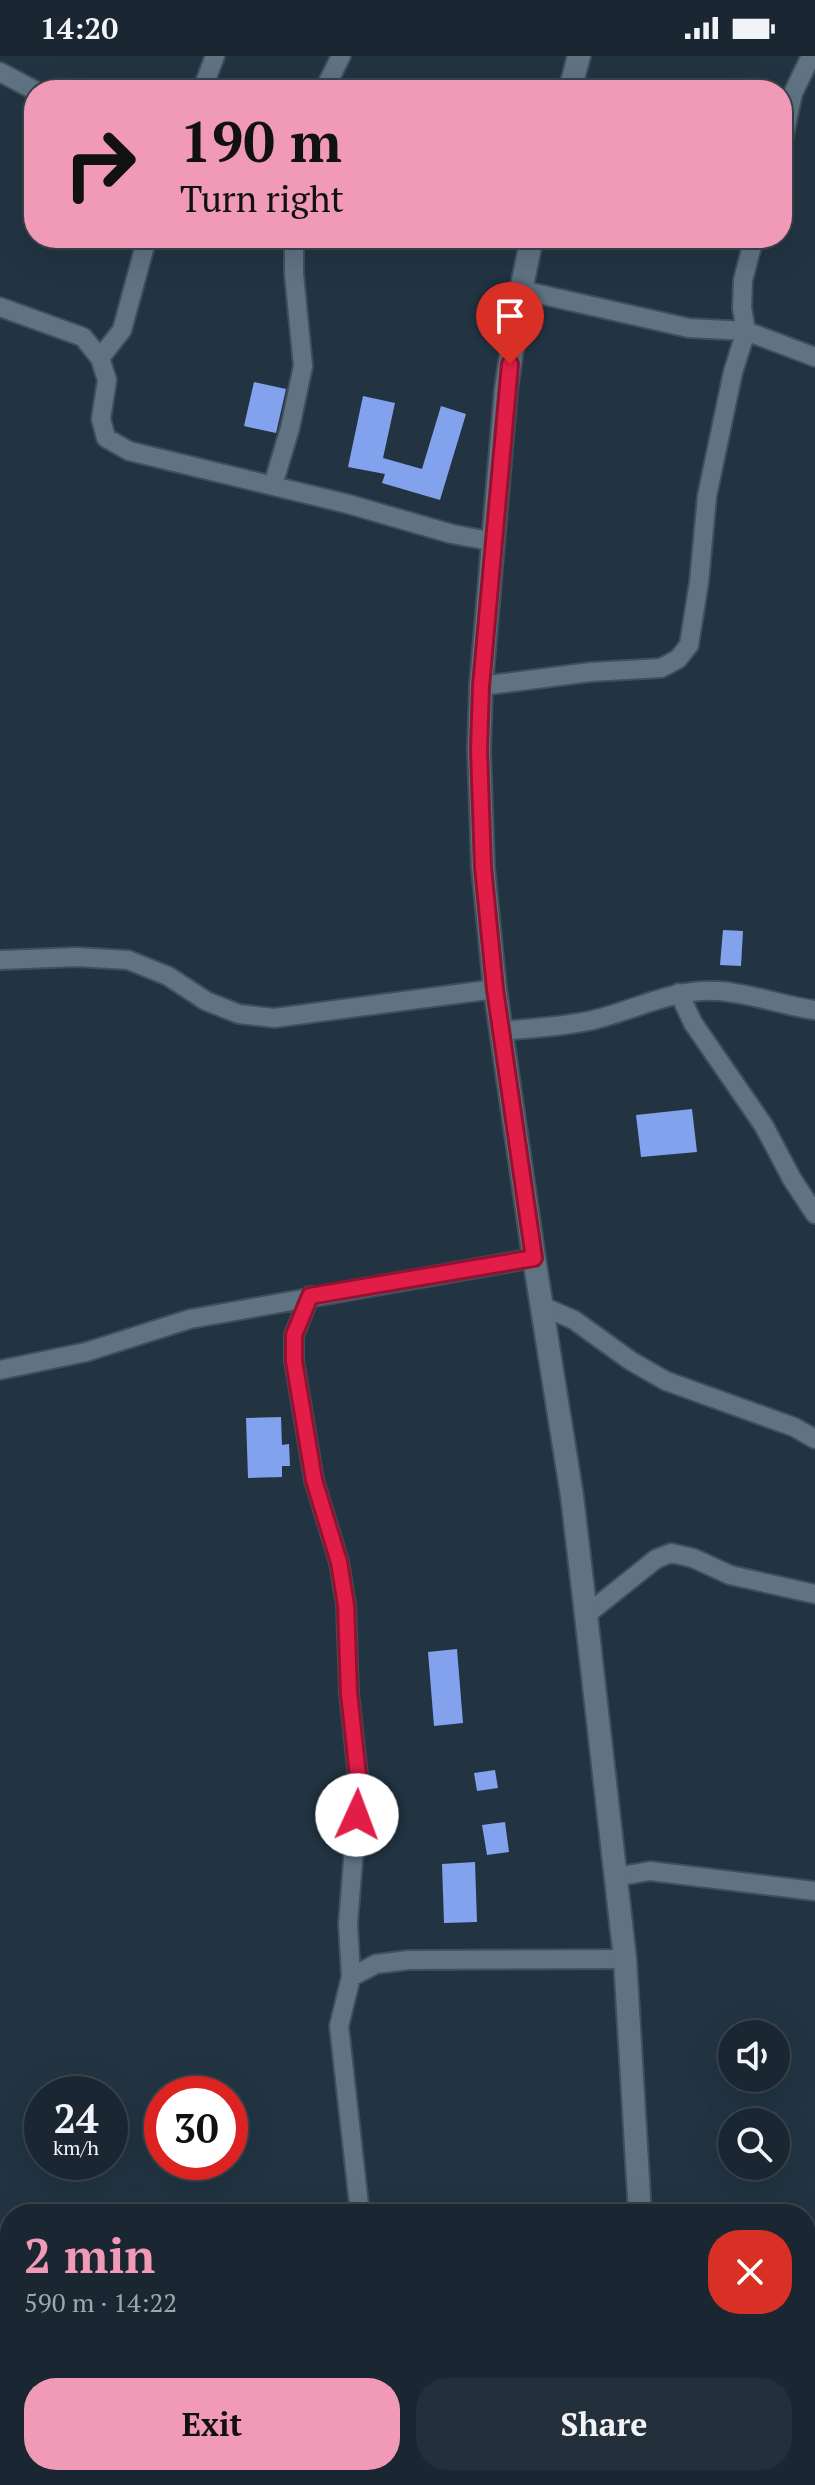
<!DOCTYPE html>
<meta charset="utf-8">
<style>
:root{--surface:#1a2732;--page:#232f3a;--text:#f1f3f6;--muted:#9fa5ac;--line:#38444d;--accent:#f09ab7}
body{margin:0;font-family:"PT Serif",serif;background:var(--page);color:var(--text);height:100vh;display:flex;flex-direction:column;font-size:30px;white-space:nowrap}
*{box-sizing:border-box;margin:0}
p{font-size:26px;color:var(--muted)}
.icon{flex:none;width:44px;height:44px;fill:none;stroke:currentColor;stroke-width:2;stroke-linecap:round;stroke-linejoin:round}
.map{position:relative;flex:1;overflow:hidden}
.drawer{position:absolute;left:0px;top:2148px;width:816px;height:282px;display:flex;flex-direction:column;background:var(--surface);border-radius:32px 32px 0 0;box-shadow:0 8px 32px #0002,0 0 0 2px var(--line)}
.drawer>*{flex:none}
.guide{position:absolute;left:24px;top:24px;width:768px;height:168px;border-radius:32px;box-shadow:0 8px 32px #0002,0 0 0 2px var(--line);background:#f09ab7;color:#111;overflow:hidden}
.controls{position:absolute;left:718px;top:1964px;display:grid;gap:16px}
.controls a{display:grid;place-items:center;width:72px;height:72px;border-radius:50%;background:var(--surface);box-shadow:0 8px 32px #0002,0 0 0 2px var(--line);font-size:40px}
.speed{position:absolute;left:24px;top:2020px;display:flex;gap:16px;font-size:40px;font-weight:700;text-align:center}
.speed>*{display:grid;place-content:center;width:104px;height:104px;border-radius:50%;background:var(--surface);box-shadow:0 8px 32px #0002,0 0 0 2px var(--line);line-height:1}
.speed small{font-size:20px;font-weight:400}
.speed .limit{border:12px solid #d22;background:#fff;color:#111}
.pin{position:absolute;display:grid;place-items:center;width:68px;height:68px;color:#fff;margin:-82px -34px;border-radius:50% 50% 50% 0;rotate:-45deg;box-shadow:0 0 8px #0007}
.pin .icon{rotate:45deg}
.me{position:absolute;width:88px;margin:-44px;rotate:2deg;stroke-linejoin:round;filter:drop-shadow(0 0 6px #0008)}
.turn{display:flex;align-items:center;gap:28px;height:168px;padding:0 24px;font-size:36px}
.turn .icon{width:104px;height:104px;stroke-width:2.5}
.turn b{display:block;font-size:56px;line-height:68px}
.round{display:grid;place-items:center;flex:none;width:84px;height:84px;border-radius:32px;background:var(--page)}
.overview{display:flex;align-items:center;justify-content:space-between;height:136px;padding:0 24px}
h1{font-size:48px;font-weight:800;line-height:60px;color:var(--accent)}
.button{display:flex;gap:16px;margin-top:auto;padding:16px 24px}
.button a{flex:1;height:92px;border-radius:32px;background:var(--accent);color:#111;font-size:32px;font-weight:800;line-height:92px;text-align:center}
.button a+a{background:var(--page);color:var(--text)}
.status{display:flex;justify-content:space-between;align-items:center;height:56px;padding:0 40px;background:var(--surface);direction:ltr}
.status svg{height:22px;fill:currentColor}
.map>svg:first-child{display:block}
.building{fill:#82a2ee}
.lines{fill:none;stroke-linecap:round;stroke-linejoin:round}
.minor-casing{stroke:#3f4f5b;stroke-width:22}
.tertiary-casing{stroke:#3f4f5b;stroke-width:26}
.minor{stroke:#5f7383;stroke-width:18}
.tertiary{stroke:#5f7383;stroke-width:22}
.route-casing{stroke:#92132f;stroke-width:20}
.route{stroke:#e11d48;stroke-width:14}
</style>
<div class="status"><b>14:20</b><svg viewBox="0 0 49 12"><path d="M0 12V9h3v3zM5 12V6h3v6zM10 12V3h3v9zM15 12V0h3v12zM26 1h20v11H26zM47 4h2v5h-2z"/></svg></div>
<div class="map">
<svg width="815" height="2429" viewBox="0 0 815 2429">
<rect width="100%" height="100%" fill="#223442"/>
<path class="building" d="M254 326 286 333 276 377 244 370Z
M363 340 395 347 383 402 422 413 441 350 466 358 440 444 382 427 385 418 348 411Z
M723 874 743 875 741 910 720 909Z
M692 1053 697 1096 641 1101 636 1059Z
M281 1361 282 1389 289 1388 290 1410H282V1421L248 1422 246 1362Z
M457 1593 463 1667 434 1670 428 1596Z
M495 1714 498 1732 477 1735 474 1717Z
M505 1766 509 1796 487 1799 482 1769Z
M475 1806 477 1866 444 1867 442 1808Z"/>
<g class="lines">
<defs>
<path id="minor" d="M0 16 34 34
M202 34 215 0
M324 34 341 0
M782 89 793 37 811 0
M521 234 689 272 746 275 815 301
M0 251 83 281 100 302 107 324 101 363 106 382 129 395 348 448 452 478 495 486
M100 302 122 274 147 182
M273 429 290 372 303 310 294 218V182
M481 630 591 616 661 612 678 603 689 589 699 526 707 440 733 316 746 275 742 252 743 224 754 182
M0 904 77 901 128 904 168 920 206 945 239 958 274 962 495 933
M679 937 693 967 764 1070 792 1123 815 1158
M501 975C532 972 563 971 593 964 635 954 674 932 718 935 751 937 783 950 815 954
M310 1240 294 1279V1305L314 1424 339 1506 346 1549 349 1637 359 1729 348 1868 351 1921 339 1970 360 2158
M542 1250 574 1264 631 1305 666 1325 794 1371 815 1383
M0 1314 86 1296 190 1263 534 1202
M586 1559 656 1503 671 1497 693 1502 730 1519 815 1538
M615 1821 650 1815 815 1835
M351 1921 376 1908 409 1904 625 1903
M806 2204H815
M404 2420 405 2429"/>
<path id="tertiary" d="M570 34 579 0
M532 182 521 234 506 333 481 630 479 694 483 811 495 933 534 1202 572 1440 586 1559 625 1903 640 2158
M650 2420V2429"/>
</defs>
<use href="#minor" class="minor-casing"/>
<use href="#tertiary" class="tertiary-casing"/>
<use href="#minor" class="minor"/>
<use href="#tertiary" class="tertiary"/>
</g>
<g class="lines">
<defs>
<path id="route" d="M357 1759 359 1729 349 1637 346 1549 339 1506 314 1424 294 1305V1279L310 1240 534 1202 495 933 483 811 479 694 481 630 510 308"/>
</defs>
<use href="#route" class="route-casing"/>
<use href="#route" class="route"/>
</g>
</svg>
<div class="controls">
<a><svg class="icon" aria-label="sound" viewBox="0 0 24 24"><path d="M4 9h4l5-4v14l-5-4H4zM17 9q2 3 0 6"/></svg></a>
<a><svg class="icon" aria-label="search" viewBox="0 0 24 24"><circle cx="10" cy="10" r="6"/><path d="M15 15l6 6"/></svg></a>
</div>
<div class="speed"><div>24<small>km/h</small></div><div class="limit">30</div></div>
<div class="pin" style="left:510px;top:308px;background:#d93025"><svg class="icon" aria-label="arrive" viewBox="0 0 24 24"><path d="M6 21V4h12l-3 4 3 4H6"/></svg></div>
<svg class="me" style="left:357px;top:1759px" viewBox="-20 -20 40 40"><circle r="19" fill="#fff"/><path d="M0-13L10 11 0 6-10 11z" fill="#e11d48"/></svg>
<div class="guide">
<div class="turn"><svg class="icon" aria-label="right" viewBox="0 0 24 24"><path d="M7 20v-9h11M14 6l5 5-5 5"/></svg><div><b>190 m</b>Turn right</div></div>
</div>
<section class="drawer">
<div class="overview"><div><h1>2 min</h1><p>590 m · 14:22</p></div><a class="round" style="background:#d93025;color:#fff"><svg class="icon" aria-label="close" viewBox="0 0 24 24"><path d="M6 6l12 12M18 6L6 18"/></svg></a></div>
<div class="button"><a>Exit</a><a>Share</a></div>
</section>
</div>
